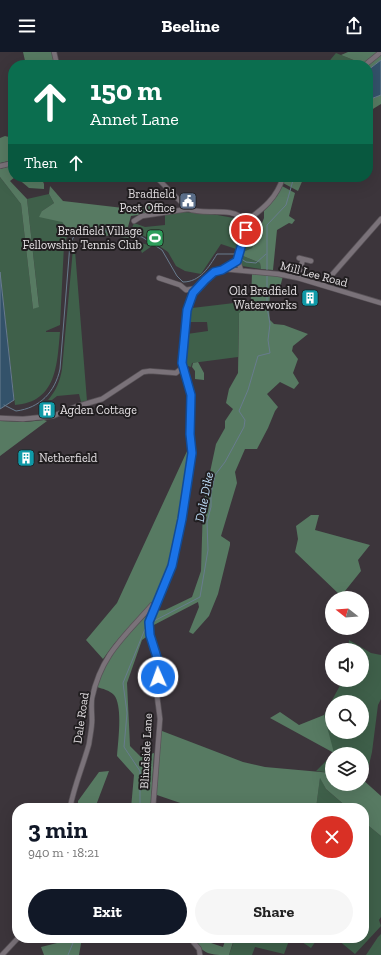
<!DOCTYPE html>
<meta charset="utf-8">
<style>
:root{--surface:#fff;--page:#f6f6f6;--text:#222;--muted:#767676;--accent:#111827}
body{margin:0;font-family:"Zilla Slab",serif;background:var(--page);color:var(--text);height:100vh;display:flex;flex-direction:column;font-size:15px;white-space:nowrap}
*{box-sizing:border-box;margin:0}
p{font-size:13px;color:var(--muted)}
.icon{flex:none;width:22px;height:22px;fill:none;stroke:currentColor;stroke-width:2;stroke-linecap:round;stroke-linejoin:round}
.map{position:relative;flex:1;overflow:hidden}
.panel{position:absolute;left:12px;top:751px;width:357px;height:140px;display:flex;flex-direction:column;background:var(--surface);border-radius:16px;box-shadow:0 4px 16px #0002}
.panel>*{flex:none}
.banner{position:absolute;left:8px;top:8px;width:365px;height:122px;border-radius:16px;box-shadow:0 4px 16px #0002;background:#0b6e4f;color:#fff;overflow:hidden}
.needle{width:26px;rotate:287deg}
.buttons{position:absolute;left:325px;top:539px;display:grid;gap:8px}
.buttons a{display:grid;place-items:center;width:44px;height:44px;border-radius:50%;background:var(--surface);box-shadow:0 4px 16px #0002;font-size:20px}
.pin{position:absolute;display:grid;place-items:center;width:34px;height:34px;color:#fff;margin:-17px;border:2px solid #fff;border-radius:50%;box-shadow:0 1px 4px #0007}
.me{position:absolute;width:44px;margin:-22px;rotate:358deg;stroke-linejoin:round;filter:drop-shadow(0 0 3px #0008)}
.turn{display:flex;align-items:center;gap:14px;height:84px;padding:0 16px;font-size:18px}
.turn .icon{width:52px;height:52px;stroke-width:2.5}
.turn b{display:block;font-size:28px;line-height:34px}
.then{display:flex;align-items:center;height:38px;padding:0 16px;background:#0003;gap:8px;font-size:15px}
.round{display:grid;place-items:center;flex:none;width:42px;height:42px;border-radius:21px;background:var(--page)}
.overview{display:flex;align-items:center;justify-content:space-between;height:68px;padding:0 16px}
h1{font-size:24px;font-weight:700;line-height:30px;color:var(--accent)}
.cta{display:flex;gap:8px;margin-top:auto;padding:8px 16px}
.cta a{flex:1;height:46px;border-radius:24px;background:var(--accent);color:#fff;font-size:16px;font-weight:700;line-height:46px;text-align:center}
.cta a+a{background:var(--page);color:var(--text)}
header{display:flex;justify-content:space-between;align-items:center;height:52px;padding:0 16px;background:var(--accent);color:#fff;font-size:18px;font-weight:700}
.map>svg:first-child{display:block}
.green{fill:#3f604a;fill-rule:evenodd}
.forest{fill:#577a62}
.water{fill:#33526a;stroke:#687c8e}
.lines{fill:none;stroke-linecap:round;stroke-linejoin:round}
.stream{stroke:#687c8e;stroke-width:1}
.minor-casing{stroke:#595358;stroke-width:6}
.minor{stroke:#7a7279;stroke-width:4.5}
.route-casing{stroke:#114b97;stroke-width:10}
.route{stroke:#1a73e8;stroke-width:7}
.labels{text-anchor:middle;dominant-baseline:central;stroke-width:4;stroke-linejoin:round;paint-order:stroke}
.poi-label{font-size:12px;fill:#e3dfe2;stroke:#211e20;text-anchor:end}
.street-label{font-size:12px;fill:#e3dfe2;stroke:#211e20}
.water-label{font-size:13px;font-style:italic;fill:#bfdffa;stroke:#211e20}
</style>
<header><svg class="icon" aria-label="menu" viewBox="0 0 24 24"><path d="M4 6h16M4 12h16M4 18h16"/></svg>Beeline<svg class="icon" aria-label="share" viewBox="0 0 24 24"><path d="M12 15V3M7 8l5-5 5 5M5 13v7h14v-7"/></svg></header>
<div class="map">
<svg width="381" height="903" viewBox="0 0 381 903">
<rect width="100%" height="100%" fill="#3c353b"/>
<path class="green" d="M336 1 356 9 352 13H326Z
M0 125 21 152 33 257 39 254 27 147 49 142 54 151 42 159 62 170 69 179 64 193 60 273 46 279V280H60C57 312 57 350 15 353L0 220Z
M169 159 212 162 239 167C248 174 239 188 236 197L221 192 201 222 185 219 176 214 168 200 146 185 131 178 134 171 145 175 165 173V161Z
M250 172 260 176 252 196 244 200 243 204 260 211 261 217 242 214 239 206Z
M74 186 87 349 81 350 79 342 57 344 52 348H48C56 339 60 329 62 317Z
M137 190 152 194 142 201Z
M251 249 239 261 238 305 192 311 191 315 185 313 187 282 208 279 207 270H189L192 256Z
M349 588 371 601 381 603V647L378 653 372 700 365 730 362 727V702H333L324 663 343 628H362V598H348ZM332 650H362V680H332Z
M332 703V721L316 719Z
M320 725 326 737 348 756H316Z
M364 770 381 784V865L379 868 381 874 355 902 338 888 319 886H364Z
M381 882V903H366L378 885Z
M235 886H290L284 902 255 895 252 903H229Z
M296 886H318L311 896Z"/>
<path class="forest" d="M23 0H52L54 13H26Z
M348 0H378L364 13H352L356 9 341 3Z
M381 3V8L368 18V13Z
M381 43V52L368 60V48Z
M5 84 13 86V108L0 111V86Z
M13 113V125H15L10 129 27 147 39 255 33 257 21 152 0 125V117Z
M16 125H41L44 132V137L29 136Z
M285 125H304L298 139 283 131Z
M50 134 63 149 132 157 138 152 142 156 149 151 156 160 131 164 128 175 131 178 130 186 82 181 78 176 69 179 62 170 39 165 42 159 54 151 49 142Z
M282 134 295 141 289 164 295 168 292 172 289 171 277 178 273 218 261 217 260 211 243 204V200L252 196 264 166V159L277 144Z
M252 222 283 224 278 243 270 241 269 258 270 268 274 272 284 273 308 282 293 294 292 299 298 307 293 321 299 331 294 337 280 330 267 342 278 355 275 359 268 376 257 397H245L235 420 237 431 221 484 230 490V493L218 542 209 564 193 582 189 580 199 555 198 550 150 575V570L155 559 165 558 192 545 201 519 203 453 216 392 225 376V369L233 357 226 351 229 337 238 321 239 261 251 249Z
M198 310 204 321V328L195 327V319L192 315 193 311Z
M44 368 47 369 0 404V369L26 370Z
M188 397V413L174 492 159 543 114 592 103 607 86 588 117 551Z
M311 463H319L315 478 370 493 358 508 361 519 341 544 295 500 298 487 296 474Z
M151 559 147 571 149 583 142 588 127 631 130 694 141 705 154 701 151 751 146 756H131L134 723 117 704C118 689 123 654 114 643 109 638 103 637 97 635L105 612 117 594Z
M280 660 299 673 324 663 334 701 270 666Z
M162 679 243 710 265 715 332 721V732H362V727L381 744V784L364 770V756H348L326 737 320 726 316 756H195L154 742 159 683Z
M109 719 95 756H78V749L99 720Z
M56 886H82L79 903H44L41 895 57 891Z
M192 886 212 889 211 891 223 895 226 886 234 887 229 903C210 903 204 903 192 886Z"/>
<path class="water" d="M381 8V43L368 48V18Z
M0 220 14 348 0 357Z"/>
<g class="lines">
<path class="stream" d="M240 206 246 210 256 211 266 202
M267 219V173L286 153 294 125
M4 353 16 359C40 356 55 340 60 317L70 192 75 182 90 176 142 185 162 198 177 224 183 230C200 230 209 215 217 202H234L237 204
M152 570 200 545 208 498 207 470 211 455V442L215 423 225 410 244 375 245 368 239 359 248 338 258 304 270 301 268 288 270 272 267 255V222
M138 756 140 751V719L124 695 127 661 123 631 145 577 148 573
M68 903 75 886"/>
<defs>
<path id="minor" d="M54 0 57 13
M365 13 381 0
M0 114 13 111
M156 125 188 157C206 164 231 153 246 169
M134 169 142 164 188 157
M246 169C263 157 277 146 283 125
M303 207 311 209
M225 217 237 209
M241 218C232 198 251 186 246 169
M159 226 180 233 186 238 197 236
M298 226 303 207 299 206
M323 233 381 167
M0 366 23 367 53 364 75 355 102 347 143 320 150 319 176 321 183 315
M70 756C74 734 83 714 89 692 90 684 92 676 92 668 92 661 91 653 92 646 101 603 124 585 152 553L157 551
M153 756 160 667 156 636 160 615 150 583 149 570 171 514 182 467 191 409V343L182 311 184 278 190 247 208 224 224 217 278 222 298 226 381 251
M190 886 199 897 200 903
M2 903 18 886"/>
</defs>
<use href="#minor" class="minor-casing"/>
<use href="#minor" class="minor"/>
</g>
<g class="lines">
<defs>
<path id="route" d="M158 625 160 615 150 583 149 570 172 514 182 467 192 401 190 382 191 343 182 311 187 258 193 241 205 228 214 220 222 218 237 209 246 178"/>
</defs>
<use href="#route" class="route-casing"/>
<use href="#route" class="route"/>
</g>
<defs>
<symbol id="civic-square" viewBox="-11 -11 22 22"><rect x="-9" y="-9" width="18" height="18" rx="4" fill="#5c6f8a" stroke="#211e20"/><path d="M-.6-6.5H3V-4.5H.6V-3L4-1V1h2V6H-6V1h2V-1L-.6-3ZM-1.2 2.5V6h2.4V2.5Z" fill="#fff"/></symbol>
<symbol id="stadium-square" viewBox="-11 -11 22 22"><rect x="-9" y="-9" width="18" height="18" rx="4" fill="#2e9e5b" stroke="#211e20"/><path d="M0-5a6.5 5 0 1 0 0 10a6.5 5 0 1 0 0-10ZM-3.5-1.8h7v3.6h-7Z" fill="#fff"/></symbol>
<symbol id="building-square" viewBox="-11 -11 22 22"><rect x="-9" y="-9" width="18" height="18" rx="4" fill="#0f9aa8" stroke="#211e20"/><path d="M-4-6H4V6H1V3H-1V6H-4ZM-2.5-4.3h1.7v1.8h-1.7ZM.8-4.3h1.7v1.8H.8ZM-2.5-1h1.7V.8h-1.7ZM.8-1h1.7V.8H.8Z" fill="#fff"/></symbol>
</defs>
<g fill-rule="evenodd">
<use href="#civic-square" x="178" y="139" width="20" height="20"/>
<use href="#stadium-square" x="145" y="176" width="20" height="20"/>
<use href="#building-square" x="300" y="236" width="20" height="20"/>
<use href="#building-square" x="37" y="348" width="20" height="20"/>
<use href="#building-square" x="16" y="396" width="20" height="20"/>
</g>
<g class="labels">
<g class="poi-label">
<text x="175" y="142">Bradfield<tspan x="175" dy="14">Post Office</tspan></text>
<text x="142" y="179">Bradfield Village<tspan x="142" dy="14">Fellowship Tennis Club</tspan></text>
<text x="297" y="239">Old Bradfield<tspan x="297" dy="14">Waterworks</tspan></text>
<text x="60" y="358" text-anchor="start">Agden Cottage</text>
<text x="39" y="406" text-anchor="start">Netherfield</text>
</g>
<g class="street-label">
<text transform="translate(314 222) rotate(15)">Mill Lee Road</text>
<text transform="translate(81 666) rotate(-82)">Dale Road</text>
<text transform="translate(146 699) rotate(-87)">Blindside Lane</text>
</g>
<g class="water-label">
<text transform="translate(204 445) rotate(-79)">Dale Dike</text>
</g>
</g>
</svg>
<div class="buttons">
<a><svg class="needle" viewBox="-14 -14 28 28"><path d="M0-13l5 13h-10z" fill="#e53935"/><path d="M0 13l5-13h-10z" fill="#767676"/></svg></a>
<a><svg class="icon" aria-label="sound" viewBox="0 0 24 24"><path d="M4 9h4l5-4v14l-5-4H4zM17 9q2 3 0 6"/></svg></a>
<a><svg class="icon" aria-label="search" viewBox="0 0 24 24"><circle cx="10" cy="10" r="6"/><path d="M15 15l6 6"/></svg></a>
<a><svg class="icon" aria-label="layers" viewBox="0 0 24 24"><path d="M12 4l9 5-9 5-9-5zM3 14l9 5 9-5"/></svg></a>
</div>
<div class="pin" style="left:246px;top:178px;background:#d93025"><svg class="icon" aria-label="arrive" viewBox="0 0 24 24"><path d="M6 21V4h12l-3 4 3 4H6"/></svg></div>
<svg class="me" style="left:158px;top:625px" viewBox="-20 -20 40 40"><circle r="17" fill="#1a73e8" stroke="#fff" stroke-width="3"/><path d="M0-11L8 9 0 5-8 9z" fill="#fff"/></svg>
<div class="banner">
<div class="turn"><svg class="icon" aria-label="ahead" viewBox="0 0 24 24"><path d="M12 20V5M6 11l6-6 6 6"/></svg><div><b>150 m</b>Annet Lane</div></div>
<div class="then">Then<svg class="icon" aria-label="ahead" viewBox="0 0 24 24"><path d="M12 20V5M6 11l6-6 6 6"/></svg></div>
</div>
<section class="panel">
<div class="overview"><div><h1>3 min</h1><p>940 m · 18:21</p></div><a class="round" style="background:#d93025;color:#fff"><svg class="icon" aria-label="close" viewBox="0 0 24 24"><path d="M6 6l12 12M18 6L6 18"/></svg></a></div>
<div class="cta"><a>Exit</a><a>Share</a></div>
</section>
</div>
